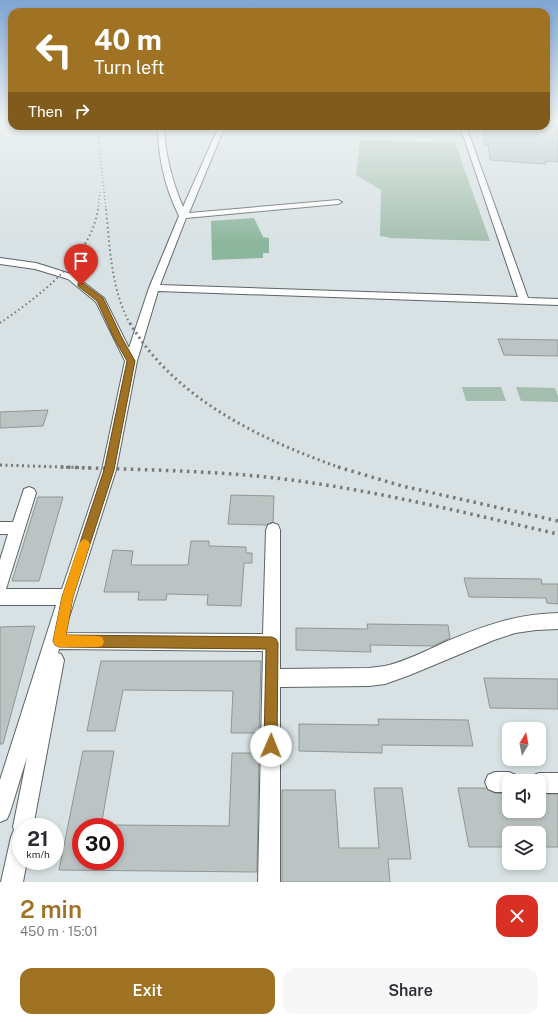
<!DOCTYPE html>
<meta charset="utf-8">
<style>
:root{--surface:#fff;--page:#f7f7f7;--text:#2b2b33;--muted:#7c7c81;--accent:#a07224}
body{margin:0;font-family:"Public Sans",sans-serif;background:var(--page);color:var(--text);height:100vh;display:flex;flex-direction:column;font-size:15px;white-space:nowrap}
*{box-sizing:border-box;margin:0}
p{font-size:13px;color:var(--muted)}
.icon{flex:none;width:22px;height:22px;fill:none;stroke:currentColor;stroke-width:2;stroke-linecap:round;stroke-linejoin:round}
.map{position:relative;height:882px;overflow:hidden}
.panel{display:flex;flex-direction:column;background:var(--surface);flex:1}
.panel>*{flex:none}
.top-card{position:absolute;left:8px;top:8px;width:542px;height:122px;border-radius:12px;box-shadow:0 2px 6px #0003;background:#a07224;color:#fff;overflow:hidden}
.needle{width:26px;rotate:10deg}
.tools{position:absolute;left:502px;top:722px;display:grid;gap:8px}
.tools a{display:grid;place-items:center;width:44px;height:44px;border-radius:8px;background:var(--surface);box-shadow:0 2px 6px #0003;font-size:20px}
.speed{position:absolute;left:12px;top:818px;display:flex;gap:8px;font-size:20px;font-weight:700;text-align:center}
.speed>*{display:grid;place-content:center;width:52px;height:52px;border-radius:50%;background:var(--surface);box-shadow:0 2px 6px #0003;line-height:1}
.speed small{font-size:10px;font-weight:400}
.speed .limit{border:6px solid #d22;background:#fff;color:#111}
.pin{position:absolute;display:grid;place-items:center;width:34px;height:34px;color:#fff;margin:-41px -17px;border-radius:50% 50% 50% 0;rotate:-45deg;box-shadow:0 0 4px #0007}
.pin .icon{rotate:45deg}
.me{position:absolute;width:44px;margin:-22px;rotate:1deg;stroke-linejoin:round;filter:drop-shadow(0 0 3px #0008)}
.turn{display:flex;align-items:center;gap:14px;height:84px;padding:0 20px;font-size:18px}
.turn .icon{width:52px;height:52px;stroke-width:2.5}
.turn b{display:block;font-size:28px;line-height:34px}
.then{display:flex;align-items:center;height:38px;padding:0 20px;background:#0003;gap:8px;font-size:15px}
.round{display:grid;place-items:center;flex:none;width:42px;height:42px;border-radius:12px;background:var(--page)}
.summary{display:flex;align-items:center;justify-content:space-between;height:68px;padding:0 20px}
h1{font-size:24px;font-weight:600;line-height:30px;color:var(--accent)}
.cta{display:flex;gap:8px;margin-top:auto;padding:8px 20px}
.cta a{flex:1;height:46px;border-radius:12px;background:var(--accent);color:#fff;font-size:16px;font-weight:600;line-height:46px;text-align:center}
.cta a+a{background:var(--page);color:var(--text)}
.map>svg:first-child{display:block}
.green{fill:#a4bfaf}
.forest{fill:#8db69e}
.building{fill:#bcc4c3;stroke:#8f9796}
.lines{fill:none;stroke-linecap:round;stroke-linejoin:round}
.minor-casing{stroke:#5d6567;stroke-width:2}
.minor{fill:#fff;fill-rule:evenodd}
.rail-far3{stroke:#757b7c;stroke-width:1.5;stroke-dasharray:1 2.5;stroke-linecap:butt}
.rail-far2{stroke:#757b7c;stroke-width:2;stroke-dasharray:1.5 3;stroke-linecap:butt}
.rail-far1{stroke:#757b7c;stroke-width:3;stroke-dasharray:2 3.5;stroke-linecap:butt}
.rail{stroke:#757b7c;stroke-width:3.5;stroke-dasharray:2.5 4.5;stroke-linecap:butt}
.route{fill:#a07224;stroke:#684a17}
.slow{fill:#f59e0b}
</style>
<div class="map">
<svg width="558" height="882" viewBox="0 0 558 882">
<rect width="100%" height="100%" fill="#d8e1e3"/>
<path class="green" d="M360 140 455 143 490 241 389 238 388 237 380 236 381 190 356 175Z
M462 387H501L506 401H466Z
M516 387 555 388 558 396V402L521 401Z"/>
<path class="forest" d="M254 218 263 237 269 238V253H263V258L212 260 211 221Z"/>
<path class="building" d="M482 126 537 129 536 126 558 127V162L545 161 546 164 490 160 488 145H485Z
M498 339 558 340V356L504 355Z
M48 410 43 426 0 428V412Z
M231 495 274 496 273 522 266 525 228 524Z
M38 497H63L39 581H12Z
M191 541H209V546L246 547V553H252V563H244L241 606 207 605 208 595 167 594 166 600H138L139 592H104L113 550 133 551 131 565H188Z
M464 578 541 579 542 584H558V604L547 603 546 598 469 597Z
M367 624 448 625 450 638 433 646 370 645 371 652 296 650V628L368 629Z
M35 626 3 744H0V627Z
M101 661H261L259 733H231L233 691 123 690 115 731H87Z
M484 678 558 679V709L490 708Z
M378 719 468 720 473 746 382 745V753L299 751V724L379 725Z
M83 751H114L101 827H81V861H115V825L229 826 232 753H259L257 872 59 870Z
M374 788H402L411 859H388L390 882H282V790H335L339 848H379Z
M458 788H486L494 793 509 794V811H539V794H558V847H539V833H509V847H469Z"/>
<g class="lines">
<defs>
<path id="minor" d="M158 126H164C165 154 172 181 183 207L219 126H225L189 213 338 200 342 202 338 204 186 218 160 285 518 297 460 126H466L528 298 558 299V305L158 291 137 361 116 470 64 633 263 634 266 530 268 525 273 523 278 525 280 530V669L369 668 385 666C406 661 426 651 445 642 483 626 516 614 558 613V629L536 630 515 633 494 640 410 675 385 684 369 686 280 687V882H258L263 651 59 649 58 653 61 654 64 660 33 827H21V861H27L23 882H1L11 837 14 830 13 827 27 757 10 812 7 819 0 822V780L56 605H0V560L8 534H0V522H13L24 489 29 487 34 489 36 493 6 589H62L102 470 125 361 96 302 68 279 35 269 0 264V258L36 263 74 275 104 298 129 348 149 288 179 216C165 188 158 157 158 126Z
M495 772H509L516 775 518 781H509V792H495L488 789 485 782 488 775Z
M539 773H558V793H539V781H530L532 776Z"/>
</defs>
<use href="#minor" class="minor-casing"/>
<use href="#minor" class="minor"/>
<path class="rail-far3" d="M97 126 106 210
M98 210 100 192"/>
<path class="rail-far2" d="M106 209C110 248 111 289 130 324
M0 323C38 297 91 258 98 209"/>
<path class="rail-far1" d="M130 323C174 399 262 440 341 468
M0 465 93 468"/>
<path class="rail" d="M61 467C142 470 225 470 306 482 391 494 474 515 558 534
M338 467 402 486 558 521"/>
</g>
<linearGradient id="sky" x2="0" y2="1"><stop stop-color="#7fa5d3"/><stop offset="0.49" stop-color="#edf2f2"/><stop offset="1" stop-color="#edf2f2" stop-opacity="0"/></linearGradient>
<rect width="558" height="243" fill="url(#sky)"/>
<path class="route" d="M78 283H83L103 298 122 338 135 361 114 470 73 597 66 635 272 637 276 639 278 643 277 746 276 751 271 753 266 751 264 746 266 649 59 647 55 645 53 641 62 597 104 470 127 361 114 338 97 301 78 286Z"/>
<path class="slow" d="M85 539 88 541 90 544 73 597 66 635 98 636 102 637 104 642 102 646 98 647H59L55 645 53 641 62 597 79 544 81 541Z"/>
</svg>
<div class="tools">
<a><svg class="needle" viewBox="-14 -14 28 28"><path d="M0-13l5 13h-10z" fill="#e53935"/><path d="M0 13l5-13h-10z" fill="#7c7c81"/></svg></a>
<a><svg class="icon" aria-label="sound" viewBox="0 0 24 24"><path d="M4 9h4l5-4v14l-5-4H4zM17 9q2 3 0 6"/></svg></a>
<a><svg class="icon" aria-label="layers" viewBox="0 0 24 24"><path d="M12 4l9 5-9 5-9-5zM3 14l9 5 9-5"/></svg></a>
</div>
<div class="speed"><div>21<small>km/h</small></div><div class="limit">30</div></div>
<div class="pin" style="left:81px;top:285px;background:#d93025"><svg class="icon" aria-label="arrive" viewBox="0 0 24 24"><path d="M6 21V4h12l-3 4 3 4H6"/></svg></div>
<svg class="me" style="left:271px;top:746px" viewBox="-20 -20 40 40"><circle r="19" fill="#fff"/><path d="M0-13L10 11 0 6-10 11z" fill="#a07224"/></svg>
<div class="top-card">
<div class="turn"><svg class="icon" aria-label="left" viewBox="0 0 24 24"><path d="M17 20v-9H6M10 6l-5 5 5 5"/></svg><div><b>40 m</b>Turn left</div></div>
<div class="then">Then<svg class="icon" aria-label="right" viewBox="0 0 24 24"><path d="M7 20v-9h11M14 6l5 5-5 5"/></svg></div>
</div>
</div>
<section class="panel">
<div class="summary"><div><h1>2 min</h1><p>450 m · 15:01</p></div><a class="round" style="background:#d93025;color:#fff"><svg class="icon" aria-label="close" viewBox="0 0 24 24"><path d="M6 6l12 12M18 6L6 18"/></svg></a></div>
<div class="cta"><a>Exit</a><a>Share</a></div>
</section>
